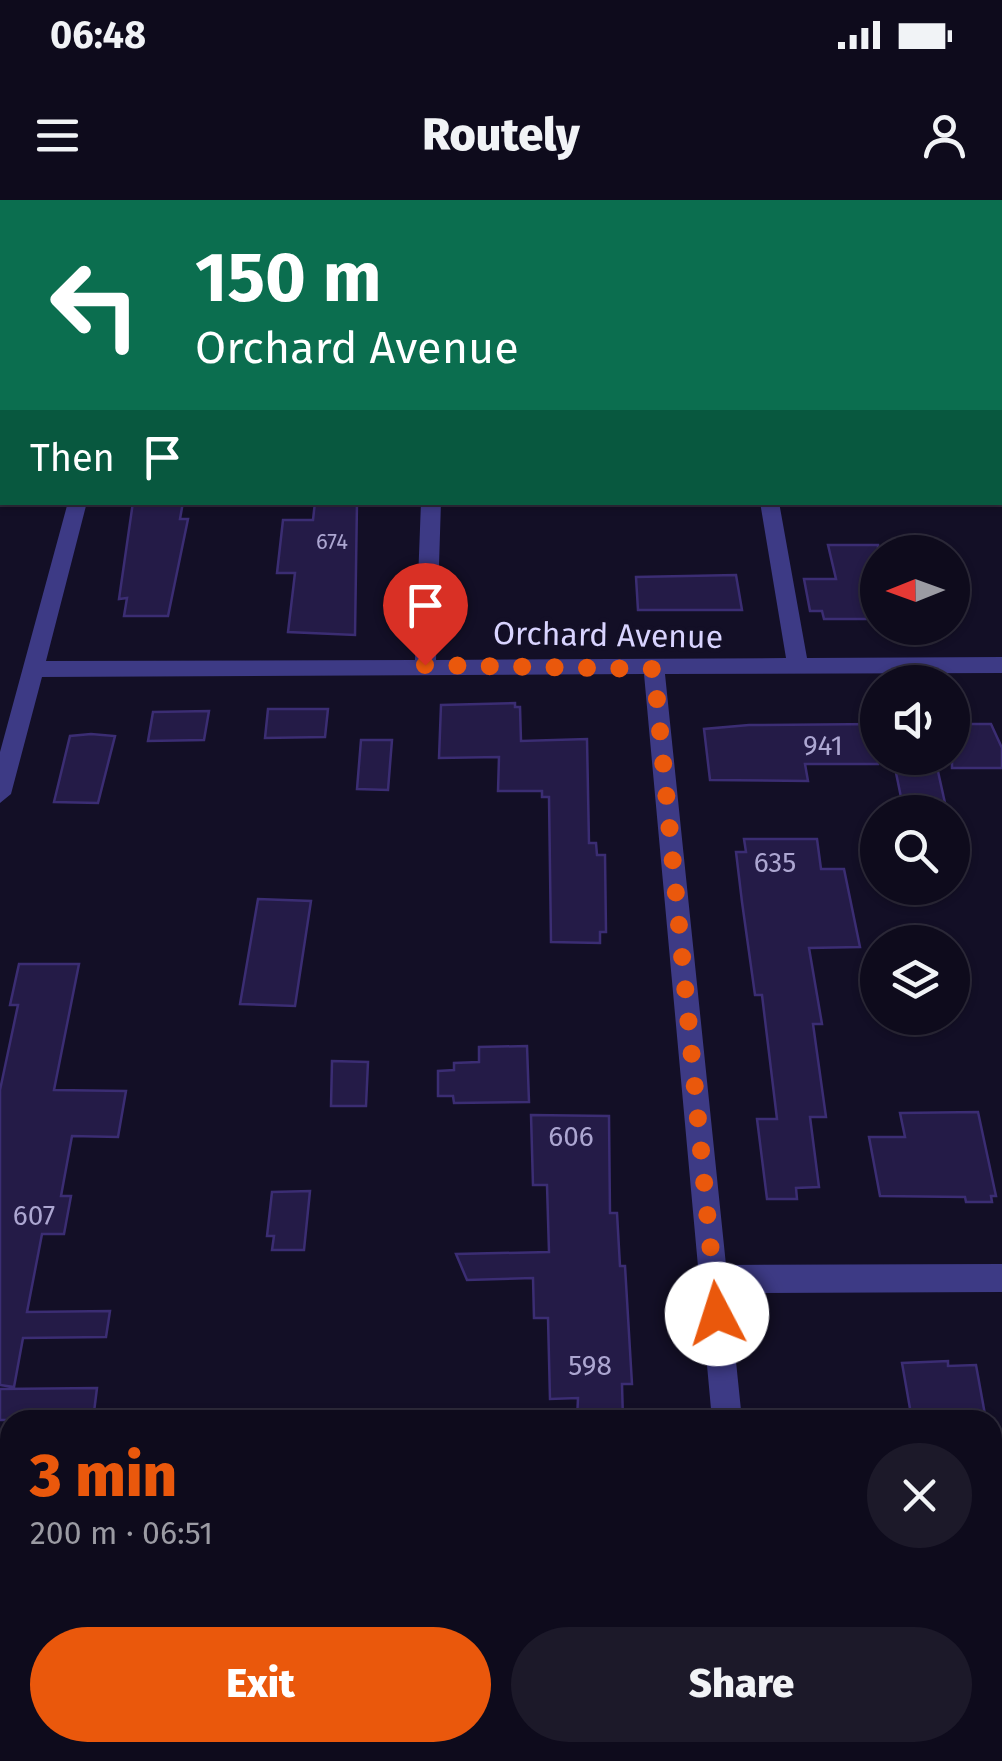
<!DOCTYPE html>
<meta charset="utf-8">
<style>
:root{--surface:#0e0b1c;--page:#1c1929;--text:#f1f3f6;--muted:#9b9ba3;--line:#2e2b3b;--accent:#ea580c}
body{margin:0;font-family:"Fira Sans",sans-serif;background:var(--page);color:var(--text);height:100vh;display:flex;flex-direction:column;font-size:38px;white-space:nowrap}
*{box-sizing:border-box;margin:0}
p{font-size:32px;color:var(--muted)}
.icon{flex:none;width:55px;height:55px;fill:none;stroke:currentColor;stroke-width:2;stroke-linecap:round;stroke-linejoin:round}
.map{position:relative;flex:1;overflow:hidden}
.drawer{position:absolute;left:0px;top:1210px;width:1002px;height:352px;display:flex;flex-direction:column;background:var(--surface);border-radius:30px 30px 0 0;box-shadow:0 2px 8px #0004,0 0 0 2px var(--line)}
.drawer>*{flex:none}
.hud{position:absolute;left:0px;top:0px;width:1002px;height:305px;box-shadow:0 2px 8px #0004,0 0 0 2px var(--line);background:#0b6e4f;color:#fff;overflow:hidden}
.needle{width:65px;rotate:269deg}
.tools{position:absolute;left:860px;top:335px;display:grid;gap:20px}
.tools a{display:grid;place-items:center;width:110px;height:110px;border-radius:50%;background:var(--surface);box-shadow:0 2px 8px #0004,0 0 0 2px var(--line);font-size:50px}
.pin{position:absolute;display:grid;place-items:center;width:85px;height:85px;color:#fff;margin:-102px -42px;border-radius:50% 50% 50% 0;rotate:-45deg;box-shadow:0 0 10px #0007}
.pin .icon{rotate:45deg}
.me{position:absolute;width:110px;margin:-55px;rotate:355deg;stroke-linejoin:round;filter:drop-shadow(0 0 8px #0008)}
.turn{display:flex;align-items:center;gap:35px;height:210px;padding:0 30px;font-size:45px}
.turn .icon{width:130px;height:130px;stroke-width:2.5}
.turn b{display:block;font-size:70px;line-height:85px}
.then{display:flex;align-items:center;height:95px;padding:0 30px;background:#0003;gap:20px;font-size:38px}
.round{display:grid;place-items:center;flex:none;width:105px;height:105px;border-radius:52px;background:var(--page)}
.summary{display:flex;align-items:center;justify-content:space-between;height:170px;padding:0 30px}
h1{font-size:60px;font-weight:800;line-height:75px;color:var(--accent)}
.cta{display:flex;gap:20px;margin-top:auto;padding:20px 30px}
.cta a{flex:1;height:115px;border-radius:60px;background:var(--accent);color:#fff;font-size:40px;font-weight:800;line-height:115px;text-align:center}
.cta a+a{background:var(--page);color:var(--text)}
.status{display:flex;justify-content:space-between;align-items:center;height:70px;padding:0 50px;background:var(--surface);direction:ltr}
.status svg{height:28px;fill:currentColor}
header{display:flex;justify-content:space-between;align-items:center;height:130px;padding:0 30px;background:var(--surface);font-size:45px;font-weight:800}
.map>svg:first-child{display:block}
.building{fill:#241b47;stroke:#3b2d73;stroke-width:2.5}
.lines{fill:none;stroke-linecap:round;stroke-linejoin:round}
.minor{fill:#3d3a85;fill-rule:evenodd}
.route{stroke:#ea580c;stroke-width:18;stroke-dasharray:0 32.4}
.labels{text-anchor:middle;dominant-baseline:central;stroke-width:9;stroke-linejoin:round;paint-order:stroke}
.far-number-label{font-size:22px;fill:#aca6d1}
.number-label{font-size:28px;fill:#aca6d1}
.street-label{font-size:32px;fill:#d9d4ff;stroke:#130f26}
</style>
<div class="status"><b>06:48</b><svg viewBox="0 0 49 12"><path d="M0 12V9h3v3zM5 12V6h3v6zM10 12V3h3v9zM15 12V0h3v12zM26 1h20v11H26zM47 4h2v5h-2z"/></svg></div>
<header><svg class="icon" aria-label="menu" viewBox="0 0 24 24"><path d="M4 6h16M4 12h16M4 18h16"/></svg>Routely<svg class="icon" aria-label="person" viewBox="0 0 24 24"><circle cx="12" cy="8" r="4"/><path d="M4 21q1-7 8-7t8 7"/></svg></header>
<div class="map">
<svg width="1002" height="1561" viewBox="0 0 1002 1561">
<rect width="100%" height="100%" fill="#130f26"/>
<path class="building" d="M133 302H183L180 319H188L168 416H124L127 398 119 399Z
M315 302H357L355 435 288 432 295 373H277L283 320H313Z
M828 345H878V419H824L822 411H810L804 379H836Z
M736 375 742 410H638L636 377Z
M515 503V507H520L521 541 587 539 589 643H596L597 655H605L606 732H600V743L551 742 549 597H542V591H498L499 557 439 558 441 505Z
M268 509H328L325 537 265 538Z
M209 511 204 540 148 541 153 512Z
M878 524V564H805L808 581 710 580 704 529 749 525Z
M952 524H991L1002 548V568H952Z
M91 534 115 536 98 603 54 602 70 536Z
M361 540H392L388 590 357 589Z
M893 558H935L947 612H904Z
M744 639H817L821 669H844L860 747 809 748 822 824H813L826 917H810L819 987 796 988 797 999H767L757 919H777L762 795H755L742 702 736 652H746Z
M258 699 311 701 295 806 240 804Z
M19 764H79L54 890 126 891 118 937 72 936 61 996H71L64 1034H42L27 1112 110 1111 106 1137 23 1138 14 1187 0 1185V890L18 805H10Z
M527 846 529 902 454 903 453 896H438V871L454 870V863L479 862V847Z
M332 861 368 862 366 906H331Z
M978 912 996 996H991L992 1002H966L965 997 880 996 869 937H905L900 913Z
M531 915 609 916 610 1013H617L620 1066H625L632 1184H622L623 1220H577L578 1198 550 1199 548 1118H534L533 1078 467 1080 456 1054 549 1052 547 985H533Z
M310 991 304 1050H272L274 1036H267L272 992Z
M948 1161V1166L976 1165 986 1220H912L902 1163Z
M97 1188 93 1220H0V1189Z"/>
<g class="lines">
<path class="minor" d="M434 0H450V2H435Z
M0 30H2V40H0Z
M68 302H87L46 461 415 460 421 302H441L436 460 786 458 760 302H779L807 458 1002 457V473L665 474 726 1065 1002 1064V1092L729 1093 742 1220H712L644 474 42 477 11 594 0 603V552Z
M740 1552H774L775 1561H741Z"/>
</g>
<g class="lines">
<path class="route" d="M425 465 654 469 717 1114"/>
</g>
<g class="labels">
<g class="far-number-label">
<text x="332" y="341">674</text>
</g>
<g class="number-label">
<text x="823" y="545">941</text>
<text x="775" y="662">635</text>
<text x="571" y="936">606</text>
<text x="34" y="1015">607</text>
<text x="590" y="1165">598</text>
</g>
<g class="street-label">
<text transform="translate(608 435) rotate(1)">Orchard Avenue</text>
</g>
</g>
</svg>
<div class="tools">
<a><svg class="needle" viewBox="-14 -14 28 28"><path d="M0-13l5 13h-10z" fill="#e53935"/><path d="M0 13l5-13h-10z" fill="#9b9ba3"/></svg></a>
<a><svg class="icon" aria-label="sound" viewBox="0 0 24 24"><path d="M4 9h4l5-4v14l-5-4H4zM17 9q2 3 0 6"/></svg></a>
<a><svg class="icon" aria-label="search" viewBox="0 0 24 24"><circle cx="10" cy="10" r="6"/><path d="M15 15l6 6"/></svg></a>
<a><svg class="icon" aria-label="layers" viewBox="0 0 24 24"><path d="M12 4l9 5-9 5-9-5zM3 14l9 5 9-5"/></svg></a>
</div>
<div class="pin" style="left:425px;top:465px;background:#d93025"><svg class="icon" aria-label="arrive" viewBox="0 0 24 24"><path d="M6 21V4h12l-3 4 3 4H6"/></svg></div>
<svg class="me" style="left:717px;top:1114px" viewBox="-20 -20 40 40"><circle r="19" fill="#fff"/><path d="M0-13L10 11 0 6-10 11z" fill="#ea580c"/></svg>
<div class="hud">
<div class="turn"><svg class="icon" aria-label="left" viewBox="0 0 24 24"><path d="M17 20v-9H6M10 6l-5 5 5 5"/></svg><div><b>150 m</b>Orchard Avenue</div></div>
<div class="then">Then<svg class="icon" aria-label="arrive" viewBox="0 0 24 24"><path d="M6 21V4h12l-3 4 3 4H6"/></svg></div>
</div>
<section class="drawer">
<div class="summary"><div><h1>3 min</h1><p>200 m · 06:51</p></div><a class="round"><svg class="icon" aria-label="close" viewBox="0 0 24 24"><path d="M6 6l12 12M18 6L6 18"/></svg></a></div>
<div class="cta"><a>Exit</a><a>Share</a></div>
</section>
</div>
